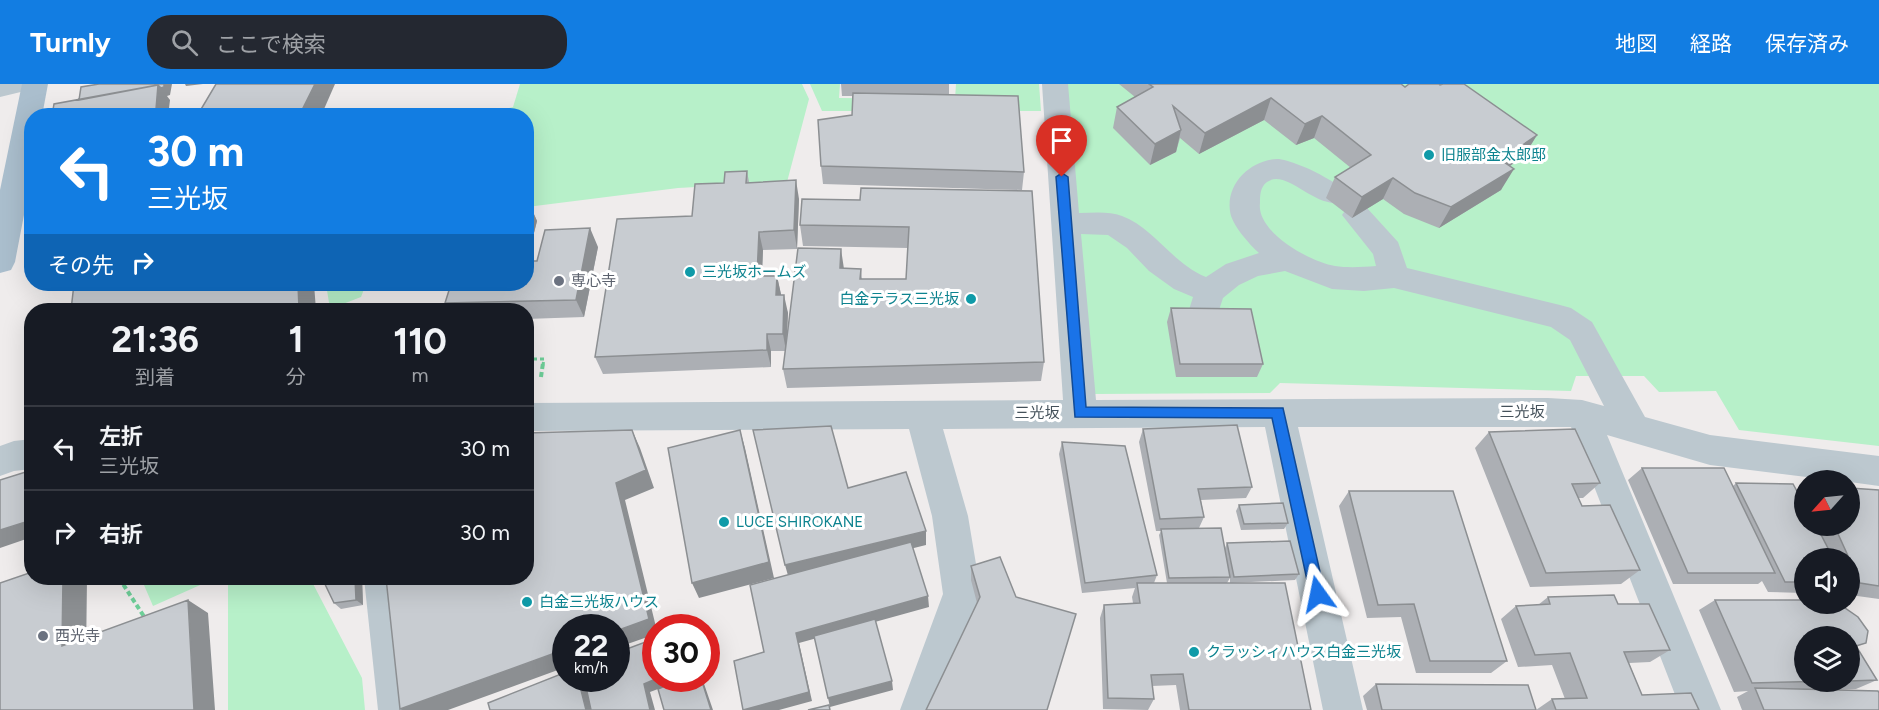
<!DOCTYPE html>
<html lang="ja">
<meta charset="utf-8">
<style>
:root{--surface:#171b24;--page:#242831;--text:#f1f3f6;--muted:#9ea1a6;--line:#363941;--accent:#127de2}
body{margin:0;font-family:Figtree,"Noto Sans JP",sans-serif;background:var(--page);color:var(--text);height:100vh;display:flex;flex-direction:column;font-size:22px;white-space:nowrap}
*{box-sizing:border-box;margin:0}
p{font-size:20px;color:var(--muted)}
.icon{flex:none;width:33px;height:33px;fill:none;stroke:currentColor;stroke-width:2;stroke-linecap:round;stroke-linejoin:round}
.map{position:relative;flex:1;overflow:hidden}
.panel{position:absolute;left:24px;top:219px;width:510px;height:282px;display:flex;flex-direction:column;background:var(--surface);border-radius:24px;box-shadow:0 6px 24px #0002}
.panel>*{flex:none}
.top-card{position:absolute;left:24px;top:24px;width:510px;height:183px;border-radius:24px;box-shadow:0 6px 24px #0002;background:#127de2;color:#fff;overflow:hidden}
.needle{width:39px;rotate:243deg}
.controls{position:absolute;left:1794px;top:386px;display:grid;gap:12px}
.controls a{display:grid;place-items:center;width:66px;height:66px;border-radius:50%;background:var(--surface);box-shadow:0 6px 24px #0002;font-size:30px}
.speed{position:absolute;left:552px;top:530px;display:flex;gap:12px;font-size:30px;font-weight:700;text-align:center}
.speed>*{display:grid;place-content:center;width:78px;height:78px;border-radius:50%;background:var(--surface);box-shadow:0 6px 24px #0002;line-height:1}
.speed small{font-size:15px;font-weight:400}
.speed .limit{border:9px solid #d22;background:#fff;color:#111}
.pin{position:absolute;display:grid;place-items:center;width:51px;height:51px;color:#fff;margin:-62px -26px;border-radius:50% 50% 50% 0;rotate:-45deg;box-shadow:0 0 6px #0007}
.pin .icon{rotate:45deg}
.me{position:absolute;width:66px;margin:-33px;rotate:348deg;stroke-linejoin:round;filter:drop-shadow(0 0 4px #0008)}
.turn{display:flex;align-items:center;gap:21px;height:126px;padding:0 24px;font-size:27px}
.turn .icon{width:78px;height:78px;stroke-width:2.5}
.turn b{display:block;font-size:42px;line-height:51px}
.then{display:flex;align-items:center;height:57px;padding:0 24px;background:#0003;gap:12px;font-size:22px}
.eta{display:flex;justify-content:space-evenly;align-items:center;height:102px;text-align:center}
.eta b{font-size:36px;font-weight:700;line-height:42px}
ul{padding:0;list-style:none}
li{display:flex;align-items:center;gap:18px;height:84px;padding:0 24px;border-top:2px solid var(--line)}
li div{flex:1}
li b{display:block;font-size:22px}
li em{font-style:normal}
header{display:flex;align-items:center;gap:36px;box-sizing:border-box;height:84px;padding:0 30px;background:var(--accent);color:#fff}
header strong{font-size:28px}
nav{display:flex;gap:33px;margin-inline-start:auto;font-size:21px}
.search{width:420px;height:54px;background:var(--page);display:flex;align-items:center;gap:15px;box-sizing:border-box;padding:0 21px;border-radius:24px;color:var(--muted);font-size:22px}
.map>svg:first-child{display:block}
.green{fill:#b7f0c9}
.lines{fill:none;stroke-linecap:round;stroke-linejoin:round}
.path-far1{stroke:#6ece98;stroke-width:3;stroke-dasharray:4 3;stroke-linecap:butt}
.path{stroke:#6ece98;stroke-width:4;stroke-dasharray:5 3;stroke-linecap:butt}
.minor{fill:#bcc8cf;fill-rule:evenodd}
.major{fill:#aabecd;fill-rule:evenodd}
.wall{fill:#acafb4}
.shaded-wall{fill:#8c8f92}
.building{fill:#c8ccd1;stroke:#8c8f92;stroke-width:1.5}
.route{fill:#1a73e8;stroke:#114b97;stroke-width:1.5}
.culture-dot{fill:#0f9aa8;stroke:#fff;stroke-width:2}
.worship-dot{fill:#6b7280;stroke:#fff;stroke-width:2}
.labels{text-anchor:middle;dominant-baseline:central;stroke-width:6;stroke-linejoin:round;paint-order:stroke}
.culture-label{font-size:15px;fill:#0d838f;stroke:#fff;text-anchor:start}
.worship-label{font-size:15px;fill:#5b616d;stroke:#fff;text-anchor:start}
.street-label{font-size:15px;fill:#44515a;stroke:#fff}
</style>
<header>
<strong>Turnly</strong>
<div class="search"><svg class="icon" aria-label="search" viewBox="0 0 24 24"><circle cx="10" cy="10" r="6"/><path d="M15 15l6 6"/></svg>ここで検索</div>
<nav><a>地図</a><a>経路</a><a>保存済み</a></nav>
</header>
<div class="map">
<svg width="1879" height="626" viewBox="0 0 1879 626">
<rect width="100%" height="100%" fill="#efecec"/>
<path class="green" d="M520 0H802L809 15 787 98 678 104 527 123 526 32H475L513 23Z
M810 0H840L839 14 955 15 956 0H1039L1041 27H822Z
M1064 0H1879V362L1739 346 1716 307 1659 308 1644 292H1576L1571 307 1280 299 1270 309 1093 310Z
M326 200H366L361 213 330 225Z
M141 494H216L153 522Z
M228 494H310L362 594 365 626H228Z"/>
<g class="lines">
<path class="path-far1" d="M526 275H544L543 281"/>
<path class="path" d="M541 293 543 279
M119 494 145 534"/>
<path class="minor" d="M0 0H33L29 6 0 13Z
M1042 0H1068L1079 129C1093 129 1109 127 1122 132 1154 144 1173 180 1206 193L1226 180 1259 169C1250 161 1231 140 1230 127 1226 99 1251 76 1277 75 1287 75 1313 86 1321 91 1331 97 1341 101 1346 111L1342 118C1315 126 1287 84 1267 98 1260 103 1260 112 1260 119 1256 148 1310 178 1335 182 1348 184 1363 183 1376 182L1373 170 1342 131 1347 124 1357 120 1367 124 1398 158 1407 184 1560 221 1571 224 1592 238 1645 333 1710 351 1879 372V402L1850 398V396H1831L1710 381 1607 351 1721 626H1681L1571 343H1298L1363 626H1323L1265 343 943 345 968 432 981 510 940 626H900L943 510 932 432 909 345 526 347V319L1063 316ZM1081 150 1108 151 1127 164 1149 187 1174 205 1193 213 1188 229 1193 238 1204 241 1215 238 1223 214 1239 201 1258 192 1285 187 1332 205 1364 207 1394 204 1551 243 1570 256 1604 322 1582 316 1548 314 1096 316Z
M32 355V385L14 387 0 392V362L14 357Z
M364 494H400L418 626H378Z"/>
<path class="major" d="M22 0H48L42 32H32V89L15 178 11 186 0 189V106Z"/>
</g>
<path class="wall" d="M841 0H949V11L1024 88 1022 106 823 100 821 82 852 31V12H842Z
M1119 0H1401L1405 3 1537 51 1524 72 1510 82 1501 106 1439 144 1404 130 1383 115 1352 134 1326 114 1335 93 1351 84 1314 54 1296 61 1264 36 1199 70 1180 54 1176 68 1150 81 1113 44 1117 23 1135 13Z
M747 87 749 98 799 115 797 165 763 166 762 192H777L781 211 788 229 787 252 844 184 861 185 862 195H906L908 164 803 162 800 141 860 116 1032 107 1044 278 1041 297 787 304 783 285 785 267H771V283L603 290 595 273 724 99Z
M529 119 537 137 527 177H537L598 163 584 233 526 235V226H449L445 219Z
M1171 224 1263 280 1257 293H1176L1167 238Z
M1143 345 1252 403 1246 414 1201 416 1204 433 1199 444 1225 464 1227 459 1299 490 1295 496 1230 499V494L1227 499 1311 626H1180L1176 601 1152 602 1154 615 1148 626 1103 625 1100 534 1104 521 1133 519 1132 513 1135 504 1082 509 1059 370 1062 358 1157 491 1154 499H1167L1159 451 1161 447H1156L1139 358Z
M1489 348 1600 399 1583 414H1578L1582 422 1640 486 1621 500 1530 503 1475 364Z
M1642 384 1733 402 1736 399 1800 412 1804 409V441H1850L1879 406V515L1850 511V474H1804V509L1768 508 1762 497 1758 500H1673L1628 396Z
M1349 407 1507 577 1491 589H1416L1401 533 1367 534 1339 422Z
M1239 421 1288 439 1284 445 1241 446 1236 427Z
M1000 473 977 519 971 496V482Z
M362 494 363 521 341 525 334 519Z
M1548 513 1618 520 1670 566 1650 578 1629 579 1642 611 1699 626H1367L1363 612 1376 600 1536 626 1552 615H1565L1552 581 1518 583 1501 535 1516 522 1538 521Z
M1715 516 1856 563 1877 596 1856 605 1821 606 1879 626H1742L1737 613 1748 607 1734 608 1699 526Z"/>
<path class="shaded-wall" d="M164 0H172L170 11 167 12 170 16 168 32H119L158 1Z
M185 0H203L186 2Z
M315 0H335L321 32H299Z
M1271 14 1264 36 1199 70 1205 49Z
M1322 32 1314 54 1296 61 1305 40Z
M1181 46 1176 68 1150 81 1155 60Z
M1537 51 1524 72 1488 97 1501 76Z
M1514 85 1501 106 1439 144 1451 123Z
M1393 94 1383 115 1352 134 1362 113Z
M796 96 799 115 797 165 794 146Z
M529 119 537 137 526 180V127Z
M590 144 598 163 584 233 576 216Z
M759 148 763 166 761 210 757 192Z
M841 165 844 185 840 184Z
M777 192 781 210 780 229 776 211Z
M298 200H314L316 226H294Z
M784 211 788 229 786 267 783 250Z
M767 250 771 267V283L767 266Z
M632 346 640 364 654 404 625 416 656 543V550L616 564V399Z
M740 346 745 364 774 494 699 514 692 499Z
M32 436V453L0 464V446Z
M926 447V461L789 495 785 481Z
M63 494H87L86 574 62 562Z
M355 494H362L363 521 356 516Z
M928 512 929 523 799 559 812 617 779 626H745L796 549Z
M188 516 208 529 215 626H194Z
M566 565V583L448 626H402L400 625Z
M578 594H583L592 626H586Z
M658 594H673L674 599 650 608 655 626H650L644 600Z
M701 594H702L713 626H711Z
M892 597 893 606 830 623 828 614Z"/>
<path class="building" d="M99 0H164V3L161 4 158 1 79 16 81 3Z
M216 0H315L299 32H197Z
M1149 0H1401L1405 3 1409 0H1439L1440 1 1443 0H1464L1537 51 1501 76 1514 85 1451 123 1415 109 1393 94 1362 113 1335 93 1371 71 1322 32 1305 40 1271 14 1205 49 1173 22 1181 46 1155 60 1117 23 1153 3Z
M158 1 156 25 119 32H52L54 20Z
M853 9 1018 12 1024 88 821 82 818 36 852 31Z
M747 87 746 99 796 96 794 146 759 148 757 192H777L776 211H784L783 250H767V266L595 273 617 135 692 132 695 100 724 99 725 88Z
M861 104 1032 107 1044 278 783 285 798 164 841 165 840 184 861 185 860 195H906L909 143 800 141 802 115 860 116Z
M590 144 576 216 445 219 451 200H526V177H537L545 146Z
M74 200H298L299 225 294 226H71Z
M1171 224 1251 225 1263 280H1180Z
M1237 341 1252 403 1198 405 1204 433 1160 435 1143 345Z
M831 342 848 404 906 388 926 447 785 481 753 346Z
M1575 345 1600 399 1572 400 1582 422 1610 421 1640 486 1546 489 1489 348Z
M632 346 646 386 616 399 649 535 616 547V543H566V565L400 625 386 494H526V349Z
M740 346 769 478 692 499 668 364Z
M1062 358 1125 362 1157 491 1085 499Z
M1642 384H1724L1775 489H1688Z
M32 386V436L0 446V396Z
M1736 399 1793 400 1804 420V441H1816L1833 474H1804V498H1785Z
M1850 404 1879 406V502L1860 499 1850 476V474H1849L1834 441H1850Z
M1349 407H1453L1507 577H1430L1414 520 1378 521Z
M1283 419 1288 439 1244 440 1239 421Z
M1221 444 1230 493 1169 494 1161 445Z
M1290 457 1299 490 1234 493 1227 459Z
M911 458 928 512 796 549 809 608 743 626 734 577 764 568 750 501Z
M1000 473 1016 513 1076 530 1047 626H926L980 513 971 482Z
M32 488V494H63L62 562 188 516 194 626H0V499Z
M322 494H355L356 516 334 519Z
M1137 499H1285L1311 626H1189L1183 590 1151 591 1154 615 1108 614 1104 521 1140 519Z
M1614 511 1618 520H1649L1670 566 1624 568 1642 611 1691 609 1699 626H1556L1552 615 1587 614 1570 569 1535 571 1516 522 1550 520 1548 513Z
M1715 516H1804V519H1834L1842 522 1858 533 1868 547 1866 559 1856 562 1877 596 1850 597V552H1804V597H1834L1752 599Z
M875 535 892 597 828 614 814 552Z
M656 554V594H658L644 600 650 626H591L584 594H616V569Z
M566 588V594H578L586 626H490L488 619Z
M684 594H701L711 626H664L658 605Z
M1376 600 1528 601 1536 626H1382Z
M1755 604 1878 607 1879 609V626H1764Z
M829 621 830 626H808Z"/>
<path class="route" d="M1062 89 1068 93 1086 323 1283 324 1325 510 1323 515 1318 518 1312 515 1310 510 1272 334 1075 333 1056 93Z"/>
<g class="culture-dot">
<circle cx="1429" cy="71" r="6"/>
<circle cx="690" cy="188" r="6"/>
<circle cx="971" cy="215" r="6"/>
<circle cx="724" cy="438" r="6"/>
<circle cx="527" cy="518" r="6"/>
<circle cx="1194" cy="568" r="6"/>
</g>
<g class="worship-dot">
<circle cx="559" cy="197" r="6"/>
<circle cx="43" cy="552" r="6"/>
</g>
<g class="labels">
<g class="culture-label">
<text x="1441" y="71">旧服部金太郎邸</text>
<text x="702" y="188">三光坂ホームズ</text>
<text x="959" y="215" text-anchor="end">白金テラス三光坂</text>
<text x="736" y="438">LUCE SHIROKANE</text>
<text x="539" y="518">白金三光坂ハウス</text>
<text x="1206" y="568">クラッシィハウス白金三光坂</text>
</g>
<g class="worship-label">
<text x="571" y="197">専心寺</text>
<text x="55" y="552">西光寺</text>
</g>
<g class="street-label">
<text x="1522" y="328">三光坂</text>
<text x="1037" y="329">三光坂</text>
</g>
</g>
</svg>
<div class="controls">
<a><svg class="needle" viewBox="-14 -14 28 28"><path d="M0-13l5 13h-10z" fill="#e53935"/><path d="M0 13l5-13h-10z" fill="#9ea1a6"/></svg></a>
<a><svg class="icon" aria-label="sound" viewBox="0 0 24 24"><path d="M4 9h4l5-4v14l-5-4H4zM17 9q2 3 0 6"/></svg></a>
<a><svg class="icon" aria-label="layers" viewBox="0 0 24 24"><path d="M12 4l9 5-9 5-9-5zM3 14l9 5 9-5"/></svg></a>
</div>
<div class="speed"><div>22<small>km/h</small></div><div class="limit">30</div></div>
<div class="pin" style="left:1062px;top:93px;background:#d93025"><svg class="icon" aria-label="arrive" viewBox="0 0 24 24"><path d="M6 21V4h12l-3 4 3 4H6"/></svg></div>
<svg class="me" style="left:1318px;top:510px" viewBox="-20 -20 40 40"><path d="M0-17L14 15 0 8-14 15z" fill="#1a73e8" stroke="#fff" stroke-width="4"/></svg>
<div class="top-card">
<div class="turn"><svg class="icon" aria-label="left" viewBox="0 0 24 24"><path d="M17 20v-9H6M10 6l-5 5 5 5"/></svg><div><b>30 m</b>三光坂</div></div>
<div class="then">その先<svg class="icon" aria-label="right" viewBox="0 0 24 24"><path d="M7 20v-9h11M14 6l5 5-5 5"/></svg></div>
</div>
<section class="panel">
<div class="eta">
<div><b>21:36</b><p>到着</p></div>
<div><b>1</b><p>分</p></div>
<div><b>110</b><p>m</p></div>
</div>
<ul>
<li><svg class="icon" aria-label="left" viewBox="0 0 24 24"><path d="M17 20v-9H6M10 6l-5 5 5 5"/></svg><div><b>左折</b><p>三光坂</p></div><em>30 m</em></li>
<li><svg class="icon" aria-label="right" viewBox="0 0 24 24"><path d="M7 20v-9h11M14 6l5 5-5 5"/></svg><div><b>右折</b></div><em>30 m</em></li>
</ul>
</section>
</div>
